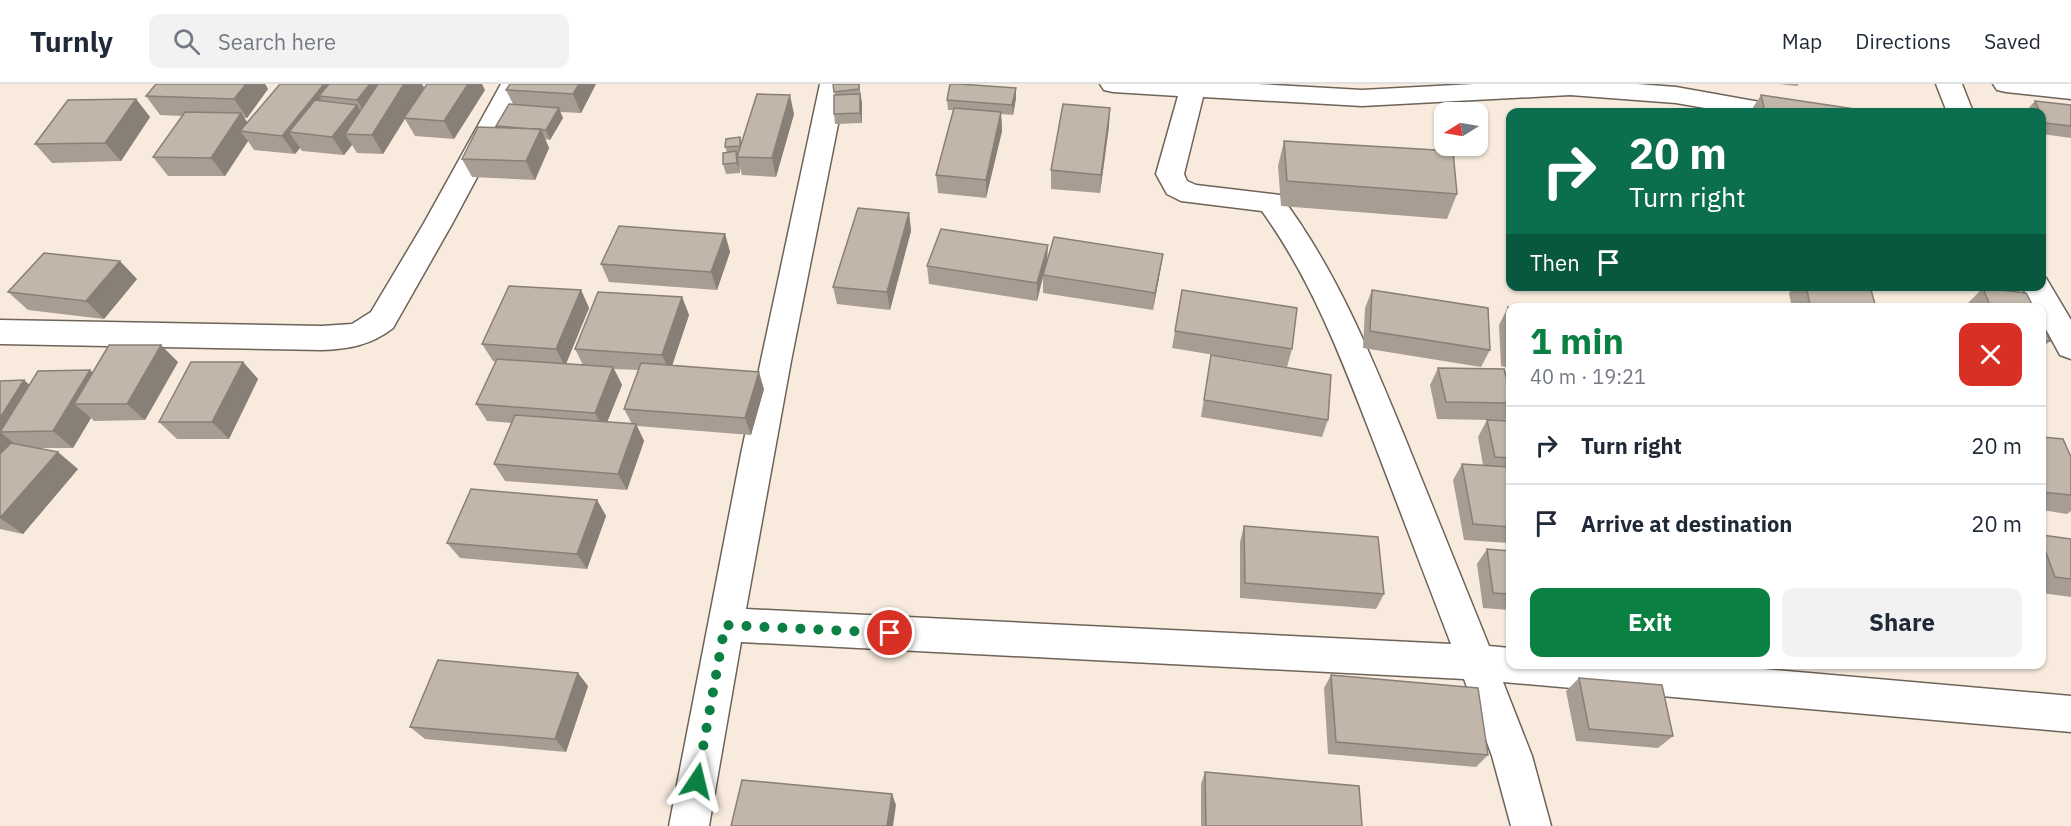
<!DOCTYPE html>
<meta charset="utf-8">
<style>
:root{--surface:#fff;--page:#f2f2f3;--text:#1f2937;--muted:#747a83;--line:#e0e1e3;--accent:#0b8043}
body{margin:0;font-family:"IBM Plex Sans",sans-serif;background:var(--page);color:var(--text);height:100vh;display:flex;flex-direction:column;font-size:22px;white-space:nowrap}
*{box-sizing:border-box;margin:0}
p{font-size:20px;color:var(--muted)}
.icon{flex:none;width:33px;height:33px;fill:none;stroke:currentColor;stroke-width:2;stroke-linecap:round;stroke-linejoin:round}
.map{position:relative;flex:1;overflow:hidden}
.details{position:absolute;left:1506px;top:219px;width:540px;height:366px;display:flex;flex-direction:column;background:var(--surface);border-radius:12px;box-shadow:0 2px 4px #0004}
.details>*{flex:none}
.hud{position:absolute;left:1506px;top:24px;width:540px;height:183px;border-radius:12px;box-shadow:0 2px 4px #0004;background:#0b6e4f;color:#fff;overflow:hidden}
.needle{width:39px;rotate:259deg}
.buttons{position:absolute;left:1434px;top:18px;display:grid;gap:12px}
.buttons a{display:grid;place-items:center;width:54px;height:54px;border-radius:12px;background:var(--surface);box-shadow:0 2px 4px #0004;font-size:30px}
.pin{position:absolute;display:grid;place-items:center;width:51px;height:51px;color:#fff;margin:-26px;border:3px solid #fff;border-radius:50%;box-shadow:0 2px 6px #0007}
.me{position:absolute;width:66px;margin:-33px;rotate:10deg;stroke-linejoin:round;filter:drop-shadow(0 0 4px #0008)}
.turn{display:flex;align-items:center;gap:21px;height:126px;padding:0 24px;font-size:27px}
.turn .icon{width:78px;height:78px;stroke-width:2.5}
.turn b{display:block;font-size:42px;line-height:51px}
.then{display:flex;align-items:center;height:57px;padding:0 24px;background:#0003;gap:12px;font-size:22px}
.round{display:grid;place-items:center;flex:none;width:63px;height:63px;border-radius:12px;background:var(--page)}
.summary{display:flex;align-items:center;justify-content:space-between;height:102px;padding:0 24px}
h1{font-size:36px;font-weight:700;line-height:45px;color:var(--accent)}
.action{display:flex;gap:12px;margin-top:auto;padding:12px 24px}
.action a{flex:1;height:69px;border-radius:12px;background:var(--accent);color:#fff;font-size:24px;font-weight:700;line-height:69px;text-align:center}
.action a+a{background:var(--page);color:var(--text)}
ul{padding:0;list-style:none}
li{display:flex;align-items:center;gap:18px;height:78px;padding:0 24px;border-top:2px solid var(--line)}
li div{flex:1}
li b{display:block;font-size:22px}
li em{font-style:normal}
header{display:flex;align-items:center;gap:36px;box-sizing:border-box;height:84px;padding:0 30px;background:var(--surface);border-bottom:2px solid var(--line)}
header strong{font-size:28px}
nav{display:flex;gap:33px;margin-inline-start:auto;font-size:21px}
.search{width:420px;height:54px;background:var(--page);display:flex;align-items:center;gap:15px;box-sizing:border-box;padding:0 21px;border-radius:12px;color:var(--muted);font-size:22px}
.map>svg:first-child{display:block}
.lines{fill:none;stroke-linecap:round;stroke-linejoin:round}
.minor-casing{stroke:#6d6358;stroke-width:3}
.minor{fill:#fff;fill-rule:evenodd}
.wall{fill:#a79d92;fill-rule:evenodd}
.shaded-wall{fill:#887f77}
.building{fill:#c2b6aa;stroke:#887f77;stroke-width:1.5}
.route{stroke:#0b8043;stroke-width:10;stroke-dasharray:0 18}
</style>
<header>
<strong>Turnly</strong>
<div class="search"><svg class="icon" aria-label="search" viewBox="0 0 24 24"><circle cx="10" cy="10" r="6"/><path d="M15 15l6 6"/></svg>Search here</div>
<nav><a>Map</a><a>Directions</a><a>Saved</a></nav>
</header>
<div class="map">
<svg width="2071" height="742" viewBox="0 0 2071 742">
<rect width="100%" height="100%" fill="#f8ebde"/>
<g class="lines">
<defs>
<path id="minor" d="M501 0H527L452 140 393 244C371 261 349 265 322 266L0 260V236L322 242 352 240 371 228 424 139Z
M820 0H846L791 277 746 525 1451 560C1424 490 1398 421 1371 351 1341 273 1311 195 1262 127L1181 117 1167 110 1156 90 1178 12 1113 8 1104 6 1100 0H1257L1362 6 1474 0H1637L1676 3 1771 20 1780 22 1784 28H1728L1676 19 1570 11 1362 22 1203 13 1184 90 1187 97 1196 101 1280 111C1336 185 1370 269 1405 354 1433 423 1461 493 1489 562L1510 564V580H1707L2071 612V648L1503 598 1532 672 1551 742H1511L1492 672 1464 595 741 558 709 742H669L741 370Z
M1936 0H1962L1973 28H1947Z
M1993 0H2071V15L2006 8 1997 6Z
M2042 193 2046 194 2071 236V275L2060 271 2042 238V224H2033L2022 202H2042Z"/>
</defs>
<use href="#minor" class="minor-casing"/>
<use href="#minor" class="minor"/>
</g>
<path class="wall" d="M156 0H265L268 5 247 34H244L247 39 280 0 424 3 415 19 485 6 454 55 415 52 405 35 383 70 357 69 352 61 344 71 302 67 300 64 295 70 254 66 248 57 225 92H168L153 73 182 32 160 31 146 12Z
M596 0 581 29 560 28 563 34 550 56 545 55 549 64 535 96 472 93 462 75 497 44 496 42 513 20 506 6Z
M833 0H859L862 20V39L835 40 834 30 835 11Z
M1779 0H1799L1797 2Z
M1016 4V14L1013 31 1001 30 1002 47 986 114 938 109 936 91 953 26H948L947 16Z
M1761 11 1875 28H1750Z
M136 15 150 33 121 77 52 79 35 60Z
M2035 17 2071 21V54L2042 50V28H2027L2026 27Z
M794 30 776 93 742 91 739 80 740 89 726 90 723 80 727 68 725 63 740 53 742 59Z
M1109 42 1100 109 1051 105V86Z
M1284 57 1457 110 1447 135 1281 122 1278 82Z
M909 129 911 147 890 226 837 220 833 203Z
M725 150 730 168 717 206 609 198 601 180Z
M1163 170 1160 188 1153 226 1043 209V194L1037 217 929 200 927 182 1047 177Z
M137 195 104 235 28 226 8 208Z
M1795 202H1870L1876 224H1792L1789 209Z
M1983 204 2034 224H1965V222Z
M581 206 589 224 566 280 583 281 575 265 682 213 689 231 672 281 764 305 751 351 637 342 644 357 627 406 505 397 494 380 512 339 487 337 476 320 496 278 493 277 482 260ZM614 285 639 286 624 325 632 340 607 338 622 301Z
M1372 206 1490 266 1481 283 1363 264 1365 224Z
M1508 223 1510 224V284L1501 282 1499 241Z
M2042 240 2050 257 2042 264Z
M1175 247 1292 265 1287 283 1172 264Z
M1211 271 1328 336 1322 353 1201 333Z
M178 278 145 336 94 337 91 334 73 364H38L78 385 23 450 0 445V297L24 296 29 301 93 289Z
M243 278 258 295 229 355H177L159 338Z
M1438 284 1510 319V326L1505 336H1493L1510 337V459L1464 456 1453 396 1462 380 1483 381 1478 353 1487 336 1437 335 1430 301Z
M2042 353 2071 373V427L2067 430 2042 426Z
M597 416 606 432 587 485 460 474 447 459Z
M1244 442 1384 510 1376 525 1240 514V458Z
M2042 451 2071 455V513L2042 509Z
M1487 465 1510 467V526L1483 524 1477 480Z
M1331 591 1488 671 1476 683 1328 670 1324 604Z
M1579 594 1673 652 1658 664 1576 657 1566 607Z
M588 602 566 668 425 655 410 643Z
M1205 688 1362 742H1201V700Z"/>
<path class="shaded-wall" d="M246 0H265L268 5 247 34 234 15Z
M324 0H351L319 12 329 28 289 48 300 64 295 70 282 52Z
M370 0H395L368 35 357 16Z
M404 0H422L424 3 383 70 372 51Z
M468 0H482L485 6 454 55 444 37Z
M579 0H596L581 29 573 10Z
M859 0 862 20V39L860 29V10Z
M1016 4V14L1013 31 1012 21Z
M790 11 794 30 776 93 772 74Z
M136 15 150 33 121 77 105 59Z
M357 21 368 39 345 50 352 61 344 71 332 53Z
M559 24 563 34 550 56 546 46Z
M1110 24 1109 42 1100 109 1101 91Z
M1001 28 1002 47 986 114V96Z
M241 29 254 48 240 47 248 57 225 92 211 74Z
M541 45 549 64 535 96 526 77Z
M736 67 739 80 740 89 737 79Z
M909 129 911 147 890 226 887 208Z
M725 150 730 168 717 206 711 188Z
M1048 161 1047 179 1043 191 1037 217V199Z
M1163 170 1160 188 1153 226 1155 209Z
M120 177 137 195 104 235 86 217Z
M581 206 589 224 565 282 556 265Z
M682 213 689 231 670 288 662 271Z
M161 261 178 278 145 336 127 320Z
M243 278 258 295 229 355 212 338Z
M613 283 622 301 604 346 595 329Z
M90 286 109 304 74 320 91 334 73 364 53 347Z
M759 288 764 305 751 351 745 334Z
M24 296 44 314 0 348V334Z
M636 340 644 357 627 406 618 390Z
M0 348 15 360 0 371Z
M58 368 78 385 23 450 0 434Z
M597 416 606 432 587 485 577 470Z
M578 589 588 602 566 668 555 655Z
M892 710 896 721 893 742H887Z"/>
<path class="building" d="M156 0H246L234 15 146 12Z
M280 0H324L282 52 240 47Z
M329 0H370L357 16 319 12Z
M378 0H404L372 51 345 50Z
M427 0H468L444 37 404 34Z
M510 0H579L573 10 506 6Z
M833 0H859V5L834 8Z
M950 0H959L1016 4 1012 21 947 16Z
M757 10 790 11 772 74 737 73Z
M860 10V29L834 30V11Z
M1761 11 1875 28H1765Z
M136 15 105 59 35 60 68 16Z
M315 16 357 21 332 53 289 48Z
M2035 17 2071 21V42L2045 39 2042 31V28H2040Z
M509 20 559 24 546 46 496 42Z
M1063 20 1110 24 1101 91 1051 86Z
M954 24 1001 28 986 96 936 91Z
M185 28 241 29 211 74 153 73Z
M478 43 541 45 526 77 462 75Z
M740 53V62L725 63 726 55Z
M1284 57 1453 67 1457 110 1287 97Z
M736 67 737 79 723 80V69Z
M858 124 909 129 887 208 833 203Z
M619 142 725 150 711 188 601 180Z
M941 145 1048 161 1037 199 927 182Z
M1054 153 1163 170 1155 209 1043 191Z
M44 169 120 177 86 217 8 208Z
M509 202 581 206 556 265 482 260Z
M1806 202H1870L1876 224H1823L1810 221Z
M1983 204 2026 209 2034 224H1991Z
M1182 206 1297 224 1292 265 1175 247Z
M1372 206 1488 224 1490 266 1370 247Z
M598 208 682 213 662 271 575 265Z
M1508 223 1510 224V265Z
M2042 240 2050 257 2042 256Z
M109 261H161L127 320H74Z
M1211 271 1331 291 1328 336 1204 316Z
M497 275 613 283 595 329 476 320Z
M191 278H243L212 338H159Z
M641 279 759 288 745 334 624 325Z
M1438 284 1504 285 1510 306V319L1446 318Z
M90 286 53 347 0 348 38 287Z
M24 296 0 334V297Z
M515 331 636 340 618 390 494 380Z
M1487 336 1510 337V374L1495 373Z
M2042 353 2063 355 2071 373V411L2042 408Z
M11 359 58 368 0 434V370Z
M1462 380 1509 383 1510 390V443L1473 440Z
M471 405 597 416 577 470 447 459Z
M1244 442 1378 453 1384 510 1245 499Z
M2042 451 2071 455V495L2055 493 2042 458Z
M1487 465 1510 467V510L1493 509Z
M438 576 578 589 555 655 410 643Z
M1331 591 1478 604 1488 671 1336 658Z
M1579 594 1662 601 1673 652 1589 645Z
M1205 688 1359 702 1362 742H1206Z
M742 696 892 710 887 742H731Z"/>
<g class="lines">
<path class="route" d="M697 697 725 541 890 549"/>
</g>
</svg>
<div class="buttons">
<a><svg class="needle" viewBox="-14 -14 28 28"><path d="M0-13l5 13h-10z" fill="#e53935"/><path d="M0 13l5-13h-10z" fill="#747a83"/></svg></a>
</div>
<div class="pin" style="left:890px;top:549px;background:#d93025"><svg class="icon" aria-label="arrive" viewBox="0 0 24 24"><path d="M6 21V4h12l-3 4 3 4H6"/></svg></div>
<svg class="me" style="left:697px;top:697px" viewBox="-20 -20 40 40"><path d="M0-17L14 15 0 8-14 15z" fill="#0b8043" stroke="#fff" stroke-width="4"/></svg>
<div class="hud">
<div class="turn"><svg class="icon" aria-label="right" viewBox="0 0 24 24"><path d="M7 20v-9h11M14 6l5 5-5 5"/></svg><div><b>20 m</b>Turn right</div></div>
<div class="then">Then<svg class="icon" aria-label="arrive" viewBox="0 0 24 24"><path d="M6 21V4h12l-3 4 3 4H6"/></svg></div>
</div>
<section class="details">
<div class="summary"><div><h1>1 min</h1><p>40 m · 19:21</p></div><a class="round" style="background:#d93025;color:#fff"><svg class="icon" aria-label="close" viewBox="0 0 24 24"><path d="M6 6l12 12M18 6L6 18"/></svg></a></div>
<ul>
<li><svg class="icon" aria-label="right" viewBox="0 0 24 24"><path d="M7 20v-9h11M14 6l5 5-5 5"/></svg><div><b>Turn right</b></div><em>20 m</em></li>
<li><svg class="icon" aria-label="arrive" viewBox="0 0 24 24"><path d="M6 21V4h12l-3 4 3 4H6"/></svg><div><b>Arrive at destination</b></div><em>20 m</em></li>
</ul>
<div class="action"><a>Exit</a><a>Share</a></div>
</section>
</div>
